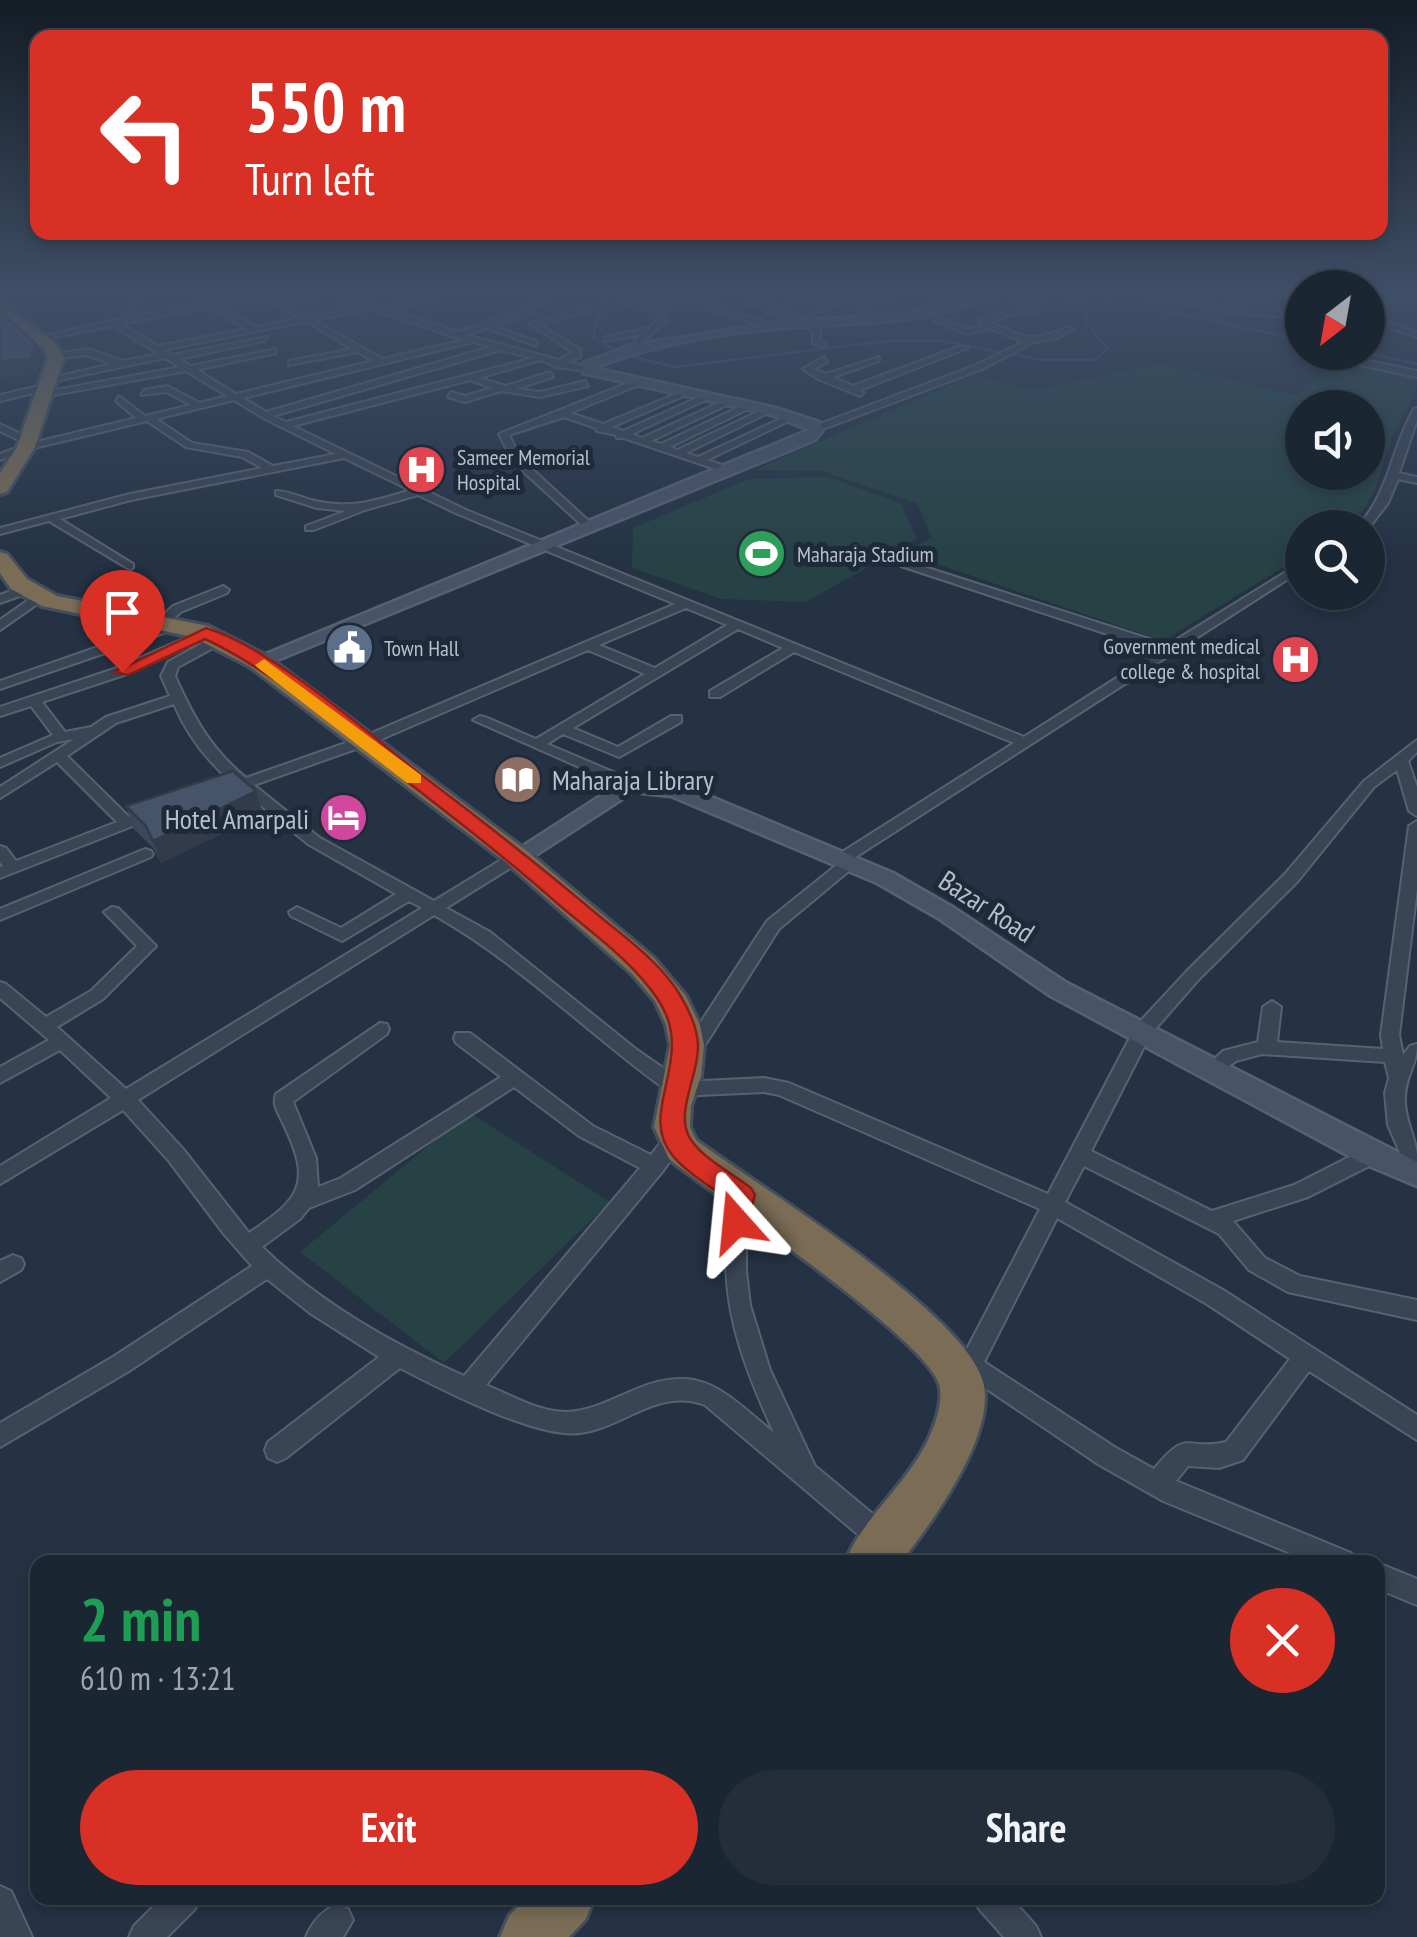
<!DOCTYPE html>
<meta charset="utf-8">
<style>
:root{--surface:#1b2633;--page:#242e3b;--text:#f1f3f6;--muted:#a0a5ac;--line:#39434e;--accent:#d93025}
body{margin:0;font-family:"PT Sans Narrow",sans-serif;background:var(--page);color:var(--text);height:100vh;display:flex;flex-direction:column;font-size:38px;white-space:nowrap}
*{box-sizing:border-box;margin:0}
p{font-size:32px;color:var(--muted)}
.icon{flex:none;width:55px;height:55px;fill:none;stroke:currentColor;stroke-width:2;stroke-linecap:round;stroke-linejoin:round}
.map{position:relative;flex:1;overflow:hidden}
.details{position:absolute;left:30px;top:1555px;width:1355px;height:350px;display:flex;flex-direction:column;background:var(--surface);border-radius:20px;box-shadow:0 5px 15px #0003,0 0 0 2px var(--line)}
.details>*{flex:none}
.banner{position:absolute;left:30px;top:30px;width:1358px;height:210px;border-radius:20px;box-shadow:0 5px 15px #0003,0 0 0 2px var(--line);background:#d93025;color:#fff;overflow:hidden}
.needle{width:65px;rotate:211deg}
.tools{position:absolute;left:1285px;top:270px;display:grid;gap:20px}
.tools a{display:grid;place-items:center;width:100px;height:100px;border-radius:50%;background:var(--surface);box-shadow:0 5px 15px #0003,0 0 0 2px var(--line);font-size:50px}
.pin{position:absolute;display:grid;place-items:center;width:85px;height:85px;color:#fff;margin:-102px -42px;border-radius:50% 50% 50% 0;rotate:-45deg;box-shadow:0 0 10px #0007}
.pin .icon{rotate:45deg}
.me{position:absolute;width:110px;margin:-55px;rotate:342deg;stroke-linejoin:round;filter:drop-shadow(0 0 8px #0008)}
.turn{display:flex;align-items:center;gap:35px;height:210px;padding:0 50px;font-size:45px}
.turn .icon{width:130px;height:130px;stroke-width:2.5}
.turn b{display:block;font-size:70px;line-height:85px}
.round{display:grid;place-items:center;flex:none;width:105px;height:105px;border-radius:52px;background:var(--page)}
.summary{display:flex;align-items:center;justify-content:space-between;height:170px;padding:0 50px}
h1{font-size:60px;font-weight:700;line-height:75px;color:#1e9e55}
.primary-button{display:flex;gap:20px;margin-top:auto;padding:20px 50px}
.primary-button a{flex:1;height:115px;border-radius:60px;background:var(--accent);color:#fff;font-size:40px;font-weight:700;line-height:115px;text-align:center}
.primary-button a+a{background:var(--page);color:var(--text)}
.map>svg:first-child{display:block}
.green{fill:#264245;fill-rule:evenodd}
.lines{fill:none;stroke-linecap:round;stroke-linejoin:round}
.stream{stroke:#374e6d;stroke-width:2.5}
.street-casing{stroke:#576271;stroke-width:4}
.secondary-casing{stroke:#576271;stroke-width:5}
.highway-casing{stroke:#444f5e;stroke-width:6}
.street{fill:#394454;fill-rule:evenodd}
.secondary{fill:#475367;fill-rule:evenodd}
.highway{fill:#7a6c55;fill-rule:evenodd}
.wall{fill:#3c485a}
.shaded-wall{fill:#313b4a}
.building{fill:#465469;stroke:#313b4a;stroke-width:2.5}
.route{fill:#d93025;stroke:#8d1f18;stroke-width:2.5}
.slow{fill:#f59e0b}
.labels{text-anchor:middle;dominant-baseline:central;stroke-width:10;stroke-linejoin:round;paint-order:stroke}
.far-poi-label{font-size:22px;fill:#b6bfcd;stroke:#1e2939;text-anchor:start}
.poi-label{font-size:28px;fill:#b6bfcd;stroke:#1e2939;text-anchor:start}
.street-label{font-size:28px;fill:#b6bfcd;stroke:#1e2939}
</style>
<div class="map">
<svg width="1417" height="1937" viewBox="0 0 1417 1937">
<rect width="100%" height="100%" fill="#243244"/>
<path class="green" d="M1342 362 1417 377C1417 398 1409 403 1400 421 1379 460 1384 496 1346 527L1302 528V556L1163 641 905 553 931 537 918 504 822 471 754 470 973 375 1024 388H1045L1158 363 1295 395ZM1302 408H1368V472H1302Z
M827 477 901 503 917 539 806 602 721 599 632 568 633 528 749 479Z
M469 1112 610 1202 444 1363 300 1252Z"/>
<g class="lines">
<path class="stream" d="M599 294 602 305 593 338 626 355 674 367 887 341H942L1044 360H1094L1108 349 1087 324 1086 312 1107 304 1147 307 1302 340
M1361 352 1417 364"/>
<defs>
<path id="street" d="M139 294H146L130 318 247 294H271L308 316 364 305 336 294C353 294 367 306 384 307 402 308 421 294 440 294L392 310 458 332 517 312 547 294H556L523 316 493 326 537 342V346L486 328 466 335 559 360 573 352 530 324 590 306V310L540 325 580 349V357L568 362 587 367V371L556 367 541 360 479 378 506 386 550 372 553 377 516 389 540 392 585 381 588 386 540 397 501 391 465 402 448 397 451 392 465 396 492 388 470 380 293 426 466 510 1024 737 1159 651 901 566V562H909L1168 645 1302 562V570L854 858 858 862 856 865 779 929 698 1056H684L682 1051 767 921 839 863 834 859 836 856 1014 743 794 652 720 697H710V691L783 648 738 629 573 728 618 747 671 716H681V722L619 757 563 734 547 744 639 783V789H629L473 720 480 716 485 717 536 739 645 674 588 650 370 744 254 785 320 838 434 901 511 854H523L525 857 523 860 446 908 490 932 637 1050 683 1082 764 1078 789 1083 1048 1194 1136 1026 1187 971 1285 874 1364 781 1417 740V752L1408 761 1417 787V816L1409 811 1397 770 1374 787 1297 882 1199 979 1150 1035 1091 1151 1212 1211 1294 1185 1365 1149 1372 1147 1379 1149 1382 1155 1379 1161 1308 1197 1233 1221 1265 1258 1300 1276 1417 1300V1320L1288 1292 1249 1270 1219 1234 1084 1166 1065 1202 1223 1290 1417 1415V1440L1309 1371 1243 1460 1219 1468 1188 1466 1176 1481 1351 1553 1355 1562H1312L1163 1501 1098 1464 975 1381 970 1390 962 1393 954 1390 950 1382 954 1374 1040 1209 779 1095 764 1092 679 1096 672 1094C591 1037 521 964 434 915L138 1100 183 1149 249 1233C300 1199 313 1184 283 1123 278 1112 272 1105 276 1094L380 1023 387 1024 389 1029 387 1034 293 1102 316 1158 318 1187 341 1178 501 1077 456 1043 454 1038 456 1033H470L593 1126 651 1155C660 1144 668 1128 684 1133L687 1138 662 1172 486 1385C511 1395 538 1412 566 1412 591 1411 610 1400 632 1391 700 1361 723 1391 774 1433 735 1346 716 1291 731 1195L734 1189 741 1187 748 1189 751 1195 746 1235V1271L750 1305 770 1370 815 1466 892 1530 896 1539 892 1548 883 1552 874 1548 705 1405C658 1387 625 1427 580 1433 537 1439 441 1389 400 1368L286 1458 277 1462 268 1458 265 1450 268 1442 379 1357 310 1313 267 1279 129 1371 0 1447V1423L113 1357 252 1266 224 1234 169 1161 123 1110 0 1184V1166L111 1098 60 1050 0 1083V1067L49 1040 0 998V982L6 984 46 1017 91 991 137 946 104 912 112 907 118 908 156 946 103 999 57 1027 126 1089 422 908 409 901 342 941 291 916 289 912 297 907 341 928 396 894 308 844 242 790H230L228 787 233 783C207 761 187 735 174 704L116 723 67 756 129 817 153 808 161 813 158 816 0 878V867L3 866 0 862V846L6 848 16 861 117 822 57 762 0 798V787L74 739 57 742 0 767V758L53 735 31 706 0 716V707L117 668 188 637H196V643L127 674 42 702 65 732 91 727 106 717 170 696 161 676 168 662 216 636H224V642L178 667 175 676C194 718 210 748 246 778L360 738 675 604 458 514 418 495 365 510 314 530H306V526L346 511 317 508 276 495V491C289 491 302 498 315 501 348 509 378 501 410 490L344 458 131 500 60 519 133 564V568L129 569 49 521 0 534V528L130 494 262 468 242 457 186 447 147 421 30 449 0 460V454L27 444 0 431V424L31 439 32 443 136 418 116 401 119 396 145 416 191 405 166 392 141 395 144 390 167 386 200 403 227 396 186 371 42 397 45 392 180 367 165 358 50 382 46 379 112 364 87 355 53 359 56 354 88 349 123 361 159 354 113 326 39 340 35 338 121 319ZM263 296 300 318 255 327 217 305ZM209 307 246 329 158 346 121 324ZM372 308 380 312 464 340 382 359 314 320ZM306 321 352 349 289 361V365L358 352 373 361 236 394 197 370 276 353V349L191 366 179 359 264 341 267 337 173 355 164 350ZM473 342 491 347 266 412 243 398ZM500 350 533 358 286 422 273 416ZM234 400 265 419 336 454 273 466 248 452 192 443 156 419ZM686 608 727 625 655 668 599 645ZM514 1087 579 1136 640 1168 464 1376C391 1343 320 1303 262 1247L300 1219 309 1208 355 1190ZM1057 1218 1207 1304 1290 1359 1226 1442C1184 1452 1190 1426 1154 1469L1116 1448 984 1362Z
M293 294H303L318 303 311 305Z
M654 294H660L662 302 701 294 722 308 777 326 773 328 716 312 695 298 663 307 666 321 643 342 642 350 635 348V341L642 334 605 341V337L649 328 658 320 656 309 650 310 621 303 629 295 633 297 630 302 655 304Z
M770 294H781L752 307 745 305Z
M813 294H825L777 312C806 322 838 294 868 294L797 319 811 322 820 329V340L826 345 822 347 813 343V332L805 326 766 312Z
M887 294H897L868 310 877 320 870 322 859 309Z
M932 294H940L939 298 956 305 952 307 932 301Z
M1004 294H1017L1045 304 1038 311H1023L989 322C1028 338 1028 343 1068 327L1072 329 1055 339 1034 342 982 369 818 431H812V427L976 365 1023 342 990 328 967 334 935 321 942 319 968 329 983 325 979 320 1035 305Z
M1074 294H1088L1070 299V295Z
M1143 294H1159L1219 307 1258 294 1302 298V302L1270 295 1219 311Z
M1368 299H1415L1417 303H1368Z
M1233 309 1302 314V318L1230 313Z
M1368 315 1417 332V337L1368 320Z
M961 346 968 348 860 390 864 393 860 396 820 380 803 369 824 357 827 362 814 369 826 374 879 357V361L833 377 853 386Z
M1359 359 1417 371V377L1356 364Z
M638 379 641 384 570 413 603 424 683 391 690 393 612 427 623 431 704 395 712 397 632 434 642 438 725 400 733 402 651 441 661 444 746 404 754 406 670 447 677 450 766 408 774 410 686 453 698 457 789 415 797 417 707 460 731 468V472L727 473 624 438H617L616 435 597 431 596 428 564 417 509 435 521 459 594 526 585 528 513 462 499 434Z
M47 384 50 389 0 401V395Z
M1417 408V420L1399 473 1417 477V483L1398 479 1388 503 1368 529 1357 528C1391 489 1390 451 1414 409Z
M27 585 31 586V592L0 603V595Z
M223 586 229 590 227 593 181 612 168 623 181 621V627L0 689V681L161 625 156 622 173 606Z
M37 594 47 597 0 630V620Z
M1417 821V889L1399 1035 1403 1055 1410 1046 1417 1044C1417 1067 1405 1076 1405 1098 1404 1119 1415 1135 1417 1154 1417 1161 1417 1170 1417 1178L1410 1176 1388 1125 1385 1093 1389 1078 1385 1062 1262 1054 1236 1061 1213 1077 1206 1075 1203 1070 1223 1051 1258 1042 1263 1007 1272 1001 1281 1007 1277 1042 1383 1049 1381 1035 1409 826Z
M145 849 151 851 153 854 151 857 0 920V909Z
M13 1255 21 1258 24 1264 21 1270 0 1282V1261Z
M1378 1563 1417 1579V1605L1378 1589Z
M0 1886 11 1891 32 1937H0Z
M162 1898H200L195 1909 167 1937H129L134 1926Z
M974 1898H1011L1036 1926 1041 1937H1004L979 1909Z
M337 1904 348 1909 353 1920 343 1937H306C312 1922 322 1911 337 1904Z"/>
<path id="secondary" d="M977 294H996C932 326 853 322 783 328 720 333 652 345 594 368L776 408 819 422 823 430 815 440 265 665 258 667 249 661 809 430 772 415 583 373V363L632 345 778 322 904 314Z
M641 778 685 786 893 873 954 908 1067 983 1417 1162V1186L1362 1163 1049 995 938 918 877 883 671 796 633 792 525 862H509L506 857 619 784Z"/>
<path id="highway" d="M0 303 54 342 64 357 35 447 7 492 0 494V473L17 447 48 357 43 348 0 314Z
M0 552 7 554 27 579 57 596 208 626 267 656 527 851 654 958 686 996 700 1025 704 1045 701 1076 691 1106 690 1127 696 1140C756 1185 973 1317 984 1386 993 1439 932 1522 901 1562H845C865 1513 914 1480 933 1428 938 1416 943 1397 939 1384 926 1339 716 1197 669 1159L654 1127 670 1045 666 1025 655 1001 632 974 507 863 249 666 193 637 42 606 11 589 0 573Z
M526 1898H594L586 1919 569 1937H500L509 1916Z"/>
</defs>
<use href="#street" class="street-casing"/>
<use href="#secondary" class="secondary-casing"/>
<use href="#highway" class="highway-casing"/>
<use href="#street" class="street"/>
<use href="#secondary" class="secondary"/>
<use href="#highway" class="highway"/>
</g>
<path class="wall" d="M126 806 263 814 161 863 154 849 134 829Z"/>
<path class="shaded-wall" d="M36 344 41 360 36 375 0 378V361Z
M256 791 263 814 161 863 153 841Z"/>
<path class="building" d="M0 311 36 344 31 359 0 361Z
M233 771 256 791 153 841 146 826 126 806Z"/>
<linearGradient id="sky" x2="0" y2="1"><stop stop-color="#141c25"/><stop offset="0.52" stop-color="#3f4f67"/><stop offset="1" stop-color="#3f4f67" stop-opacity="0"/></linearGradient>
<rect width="1417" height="566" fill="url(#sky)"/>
<path class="route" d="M206 628C270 647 364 730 419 773 480 819 540 866 598 915 627 939 661 963 680 995 689 1010 697 1027 698 1044 700 1074 673 1113 691 1140 704 1159 733 1174 751 1188L755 1195 745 1230 736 1233 726 1230 722 1222 727 1199C710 1186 687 1173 673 1156 635 1111 699 1058 657 998 632 961 592 933 558 904 497 850 432 801 368 751 316 711 265 667 205 639L128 675 114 672Z"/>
<path class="slow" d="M264 659 421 775V783H407L258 668 255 665Z"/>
<defs>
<symbol id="hospital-disc" viewBox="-11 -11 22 22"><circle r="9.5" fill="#e0444e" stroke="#1e2939"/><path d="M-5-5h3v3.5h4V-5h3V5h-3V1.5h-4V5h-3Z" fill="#fff"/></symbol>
<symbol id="stadium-disc" viewBox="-11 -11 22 22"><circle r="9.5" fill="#2e9e5b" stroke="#1e2939"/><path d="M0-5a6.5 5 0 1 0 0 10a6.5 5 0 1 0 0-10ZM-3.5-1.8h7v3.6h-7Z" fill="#fff"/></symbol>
<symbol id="civic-disc" viewBox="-11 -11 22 22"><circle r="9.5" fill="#5c6f8a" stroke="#1e2939"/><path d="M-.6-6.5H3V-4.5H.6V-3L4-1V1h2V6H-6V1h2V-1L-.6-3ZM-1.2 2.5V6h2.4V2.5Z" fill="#fff"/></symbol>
<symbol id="library-disc" viewBox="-11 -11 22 22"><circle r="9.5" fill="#8d6e63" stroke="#1e2939"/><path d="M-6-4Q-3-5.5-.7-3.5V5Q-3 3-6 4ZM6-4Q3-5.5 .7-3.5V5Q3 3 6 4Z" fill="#fff"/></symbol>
<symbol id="hotel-disc" viewBox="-11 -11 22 22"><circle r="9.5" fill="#d1479c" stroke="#1e2939"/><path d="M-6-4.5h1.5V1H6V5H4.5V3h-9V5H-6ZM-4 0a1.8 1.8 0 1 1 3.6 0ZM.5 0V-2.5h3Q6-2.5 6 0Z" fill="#fff"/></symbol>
</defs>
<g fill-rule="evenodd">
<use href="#hospital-disc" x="394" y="442" width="55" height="55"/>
<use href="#stadium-disc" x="734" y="526" width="55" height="55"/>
<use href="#civic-disc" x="322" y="620" width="55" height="55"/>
<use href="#hospital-disc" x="1268" y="632" width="55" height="55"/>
<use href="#library-disc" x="490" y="752" width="55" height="55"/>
<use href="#hotel-disc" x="316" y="790" width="55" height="55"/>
</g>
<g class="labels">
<g class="far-poi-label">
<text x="457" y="457">Sameer Memorial<tspan x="457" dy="25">Hospital</tspan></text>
<text x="797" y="554">Maharaja Stadium</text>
<text x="1260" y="646" text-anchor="end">Government medical<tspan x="1260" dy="25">college &amp; hospital</tspan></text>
<text x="384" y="648">Town Hall</text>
</g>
<g class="poi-label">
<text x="552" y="779">Maharaja Library</text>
<text x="309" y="818" text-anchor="end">Hotel Amarpali</text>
</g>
<g class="street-label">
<text transform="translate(987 906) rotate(33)">Bazar Road</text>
</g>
</g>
</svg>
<div class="tools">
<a><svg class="needle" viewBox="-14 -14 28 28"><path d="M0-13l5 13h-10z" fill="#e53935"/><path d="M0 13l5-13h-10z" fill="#a0a5ac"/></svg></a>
<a><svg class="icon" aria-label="sound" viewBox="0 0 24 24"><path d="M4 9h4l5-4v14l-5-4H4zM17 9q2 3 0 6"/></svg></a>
<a><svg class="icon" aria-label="search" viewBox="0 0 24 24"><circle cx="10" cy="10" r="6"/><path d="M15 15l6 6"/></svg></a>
</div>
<div class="pin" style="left:122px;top:672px;background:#d93025"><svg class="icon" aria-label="arrive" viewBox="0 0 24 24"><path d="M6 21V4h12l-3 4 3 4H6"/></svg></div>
<svg class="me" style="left:736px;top:1222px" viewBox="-20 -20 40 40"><path d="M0-17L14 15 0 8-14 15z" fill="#d93025" stroke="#fff" stroke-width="4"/></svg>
<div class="banner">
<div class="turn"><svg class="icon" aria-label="left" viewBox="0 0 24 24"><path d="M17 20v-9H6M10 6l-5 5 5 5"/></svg><div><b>550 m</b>Turn left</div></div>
</div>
<section class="details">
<div class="summary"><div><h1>2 min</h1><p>610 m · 13:21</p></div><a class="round" style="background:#d93025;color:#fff"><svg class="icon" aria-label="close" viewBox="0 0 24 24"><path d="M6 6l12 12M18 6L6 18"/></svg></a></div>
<div class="primary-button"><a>Exit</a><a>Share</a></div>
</section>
</div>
